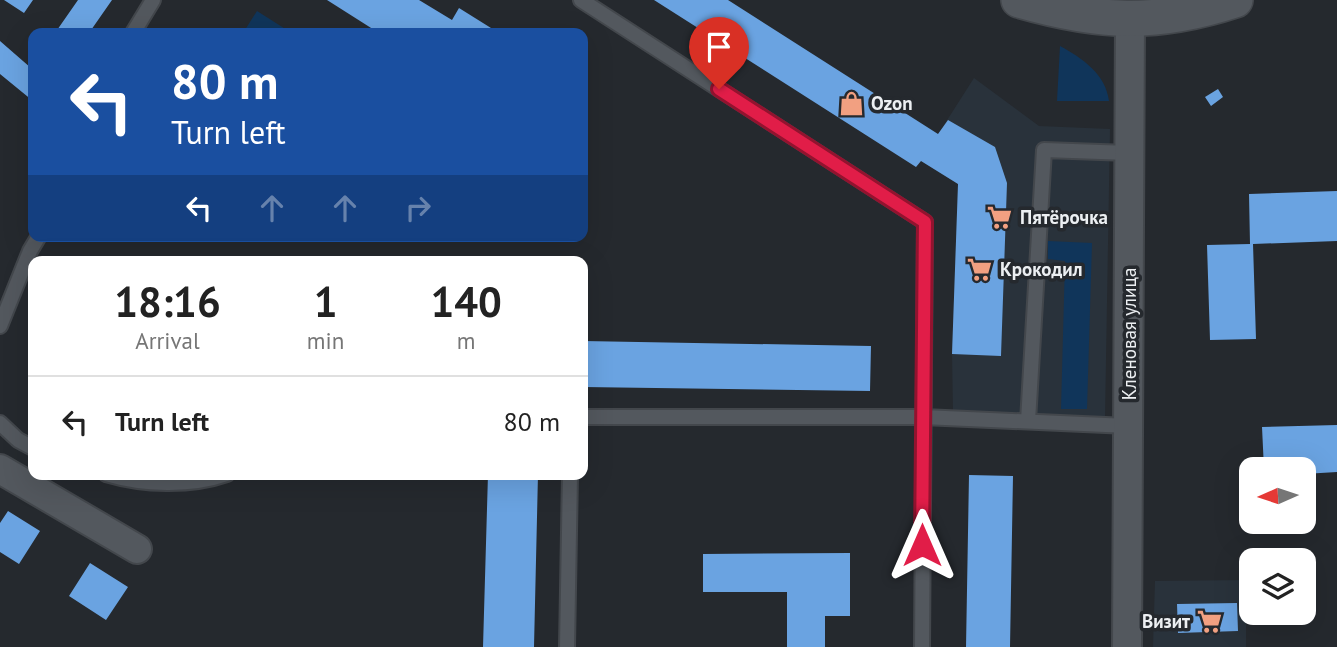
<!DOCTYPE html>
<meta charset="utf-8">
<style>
:root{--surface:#fff;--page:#f6f6f6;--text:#222;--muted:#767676;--line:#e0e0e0}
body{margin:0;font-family:"PT Sans",sans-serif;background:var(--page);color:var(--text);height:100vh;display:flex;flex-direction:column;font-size:26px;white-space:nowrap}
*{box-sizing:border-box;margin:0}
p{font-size:23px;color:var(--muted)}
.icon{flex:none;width:38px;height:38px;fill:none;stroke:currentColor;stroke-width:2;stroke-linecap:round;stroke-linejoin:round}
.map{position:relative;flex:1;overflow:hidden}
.drawer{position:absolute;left:28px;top:256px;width:560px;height:224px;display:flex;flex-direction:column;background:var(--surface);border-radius:14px;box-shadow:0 7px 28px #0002}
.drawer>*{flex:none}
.top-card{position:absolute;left:28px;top:28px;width:560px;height:214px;border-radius:14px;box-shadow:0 7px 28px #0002;background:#1a4fa0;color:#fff;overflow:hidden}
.needle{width:46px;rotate:267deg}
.controls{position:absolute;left:1239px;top:457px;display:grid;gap:14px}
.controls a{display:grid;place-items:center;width:77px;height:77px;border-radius:14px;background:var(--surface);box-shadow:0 7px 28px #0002;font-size:35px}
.pin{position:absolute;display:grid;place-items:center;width:60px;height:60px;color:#fff;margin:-72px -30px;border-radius:50% 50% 50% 0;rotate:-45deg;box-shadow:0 0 7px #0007}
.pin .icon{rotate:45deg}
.me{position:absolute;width:77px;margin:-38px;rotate:0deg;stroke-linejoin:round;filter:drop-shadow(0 0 5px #0008)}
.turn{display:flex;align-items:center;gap:24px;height:147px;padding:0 28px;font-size:32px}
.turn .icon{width:91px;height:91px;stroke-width:2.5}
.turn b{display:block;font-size:49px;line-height:60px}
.lanes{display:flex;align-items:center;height:66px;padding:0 28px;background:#0003;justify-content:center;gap:35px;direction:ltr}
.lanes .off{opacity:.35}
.eta{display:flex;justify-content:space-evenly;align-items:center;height:119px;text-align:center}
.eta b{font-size:42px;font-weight:600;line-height:49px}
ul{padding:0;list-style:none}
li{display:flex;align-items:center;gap:21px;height:91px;padding:0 28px;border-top:2px solid var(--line)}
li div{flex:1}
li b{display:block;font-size:26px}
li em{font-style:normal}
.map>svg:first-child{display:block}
.built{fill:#29323b}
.green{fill:#10355a}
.building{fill:#6aa3e1}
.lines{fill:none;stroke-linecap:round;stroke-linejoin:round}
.service-casing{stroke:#43474c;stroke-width:18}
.minor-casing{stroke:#43474c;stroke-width:32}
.tertiary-casing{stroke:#43474c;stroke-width:38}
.service{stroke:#53585e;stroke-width:14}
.minor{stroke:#53585e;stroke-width:28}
.tertiary{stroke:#53585e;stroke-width:35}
.route-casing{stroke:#92132f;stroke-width:18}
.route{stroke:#e11d48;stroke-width:12}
.labels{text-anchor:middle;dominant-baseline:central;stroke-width:7;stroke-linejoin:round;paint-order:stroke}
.poi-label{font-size:19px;font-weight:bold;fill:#eceff2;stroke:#25292e;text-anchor:start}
.street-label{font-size:19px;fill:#eceff2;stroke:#25292e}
</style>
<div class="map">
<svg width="1337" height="647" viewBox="0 0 1337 647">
<rect width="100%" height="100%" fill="#25292e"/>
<path class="built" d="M974 78 1039 126 1110 129 1105 418 953 413 952 354 958 184 921 161Z
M1246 580V647H1153L1155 581Z"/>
<path class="green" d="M257 11 287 30 285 33H243Z
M1060 46C1082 58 1106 74 1109 101H1057Z
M1048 241 1092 243 1087 409H1061L1065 261 1048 259Z"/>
<path class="building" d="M4 0H33L24 13Z
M78 0H112L89 33H55Z
M327 0H419L452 20 459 8 499 33H379Z
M654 0H728L938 134 948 120 995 147 1007 183 1001 356 952 354 958 184 921 161 916 167Z
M0 41 31 68 33 65V101L0 74Z
M1218 89 1223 97 1211 106 1205 97Z
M1337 191V241L1253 244 1256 339 1210 340 1207 245 1250 244 1249 194Z
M583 341 871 346 870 391 583 387Z
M1337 425V472L1304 474V469H1264L1262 427Z
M488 474H538L534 647H483Z
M969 475 1013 476 1010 647H966Z
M8 511 40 531 19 564 0 552V523Z
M850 553V616H825V647H787V592H703V554Z
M90 563 128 587 106 620 69 596Z
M1237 603 1238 631 1178 633 1177 604Z"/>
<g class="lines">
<defs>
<path id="service" d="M581 0 925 222 922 647
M133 33 153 0
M0 326 30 251 39 236
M583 417H923L1128 426
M1028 421 1044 150 1129 153
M0 423 18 440 33 448
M106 474C143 485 190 487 227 474
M567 647 570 474"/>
<path id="minor" d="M0 469 137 549
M1127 647 1130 20"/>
<path id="tertiary" d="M1019 0C1099 23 1156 26 1235 0"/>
</defs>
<use href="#service" class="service-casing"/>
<use href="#minor" class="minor-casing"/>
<use href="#tertiary" class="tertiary-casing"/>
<use href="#service" class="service"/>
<use href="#minor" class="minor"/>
<use href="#tertiary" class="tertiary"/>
</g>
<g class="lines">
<defs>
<path id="route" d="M719 89 925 222 922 545"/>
</defs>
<use href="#route" class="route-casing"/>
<use href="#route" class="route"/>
</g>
<defs>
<symbol id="shop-bare" viewBox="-9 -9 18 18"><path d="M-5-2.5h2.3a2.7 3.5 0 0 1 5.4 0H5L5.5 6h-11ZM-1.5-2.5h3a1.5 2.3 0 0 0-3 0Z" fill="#f2a081" stroke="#25292e" stroke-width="2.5" paint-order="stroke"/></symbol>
<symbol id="supermarket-bare" viewBox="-9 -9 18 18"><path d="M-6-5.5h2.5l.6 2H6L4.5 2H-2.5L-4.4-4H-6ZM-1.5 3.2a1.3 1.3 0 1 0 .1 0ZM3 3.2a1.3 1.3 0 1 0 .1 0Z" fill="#f2a081" stroke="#25292e" stroke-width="2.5" paint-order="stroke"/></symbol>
</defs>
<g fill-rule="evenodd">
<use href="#shop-bare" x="834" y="86" width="35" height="35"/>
<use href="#supermarket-bare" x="982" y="200" width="35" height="35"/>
<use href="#supermarket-bare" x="962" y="252" width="35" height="35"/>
<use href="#supermarket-bare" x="1192" y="604" width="35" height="35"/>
</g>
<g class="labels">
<g class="poi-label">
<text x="871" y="103">Ozon</text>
<text x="1020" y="217">Пятёрочка</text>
<text x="1000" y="269">Крокодил</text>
<text x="1190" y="621" text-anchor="end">Визит</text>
</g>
<g class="street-label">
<text transform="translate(1129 334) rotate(-90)">Кленовая улица</text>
</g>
</g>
</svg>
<div class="controls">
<a><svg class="needle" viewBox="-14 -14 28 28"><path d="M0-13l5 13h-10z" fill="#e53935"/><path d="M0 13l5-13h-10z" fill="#767676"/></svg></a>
<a><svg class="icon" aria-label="layers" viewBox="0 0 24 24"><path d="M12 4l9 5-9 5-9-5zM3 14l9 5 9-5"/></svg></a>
</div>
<div class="pin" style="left:719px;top:89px;background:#d93025"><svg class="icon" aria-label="arrive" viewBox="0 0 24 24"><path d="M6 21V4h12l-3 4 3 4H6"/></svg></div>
<svg class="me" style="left:922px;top:545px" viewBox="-20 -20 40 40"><path d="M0-17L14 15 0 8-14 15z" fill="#e11d48" stroke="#fff" stroke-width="4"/></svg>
<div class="top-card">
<div class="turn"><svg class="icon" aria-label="left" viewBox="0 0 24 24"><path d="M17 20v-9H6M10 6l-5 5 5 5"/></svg><div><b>80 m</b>Turn left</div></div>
<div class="lanes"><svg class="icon" aria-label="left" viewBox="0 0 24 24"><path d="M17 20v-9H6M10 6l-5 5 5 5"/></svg><svg class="icon off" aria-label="ahead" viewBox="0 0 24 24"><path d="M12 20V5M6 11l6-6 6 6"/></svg><svg class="icon off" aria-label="ahead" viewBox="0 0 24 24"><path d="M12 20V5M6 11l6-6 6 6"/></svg><svg class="icon off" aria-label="right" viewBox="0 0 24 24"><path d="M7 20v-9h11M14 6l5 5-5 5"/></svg></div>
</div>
<section class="drawer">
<div class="eta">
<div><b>18:16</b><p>Arrival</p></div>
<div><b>1</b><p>min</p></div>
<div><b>140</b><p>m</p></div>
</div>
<ul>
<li><svg class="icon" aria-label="left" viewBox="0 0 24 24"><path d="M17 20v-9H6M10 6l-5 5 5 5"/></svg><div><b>Turn left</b></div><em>80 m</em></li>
</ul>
</section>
</div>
